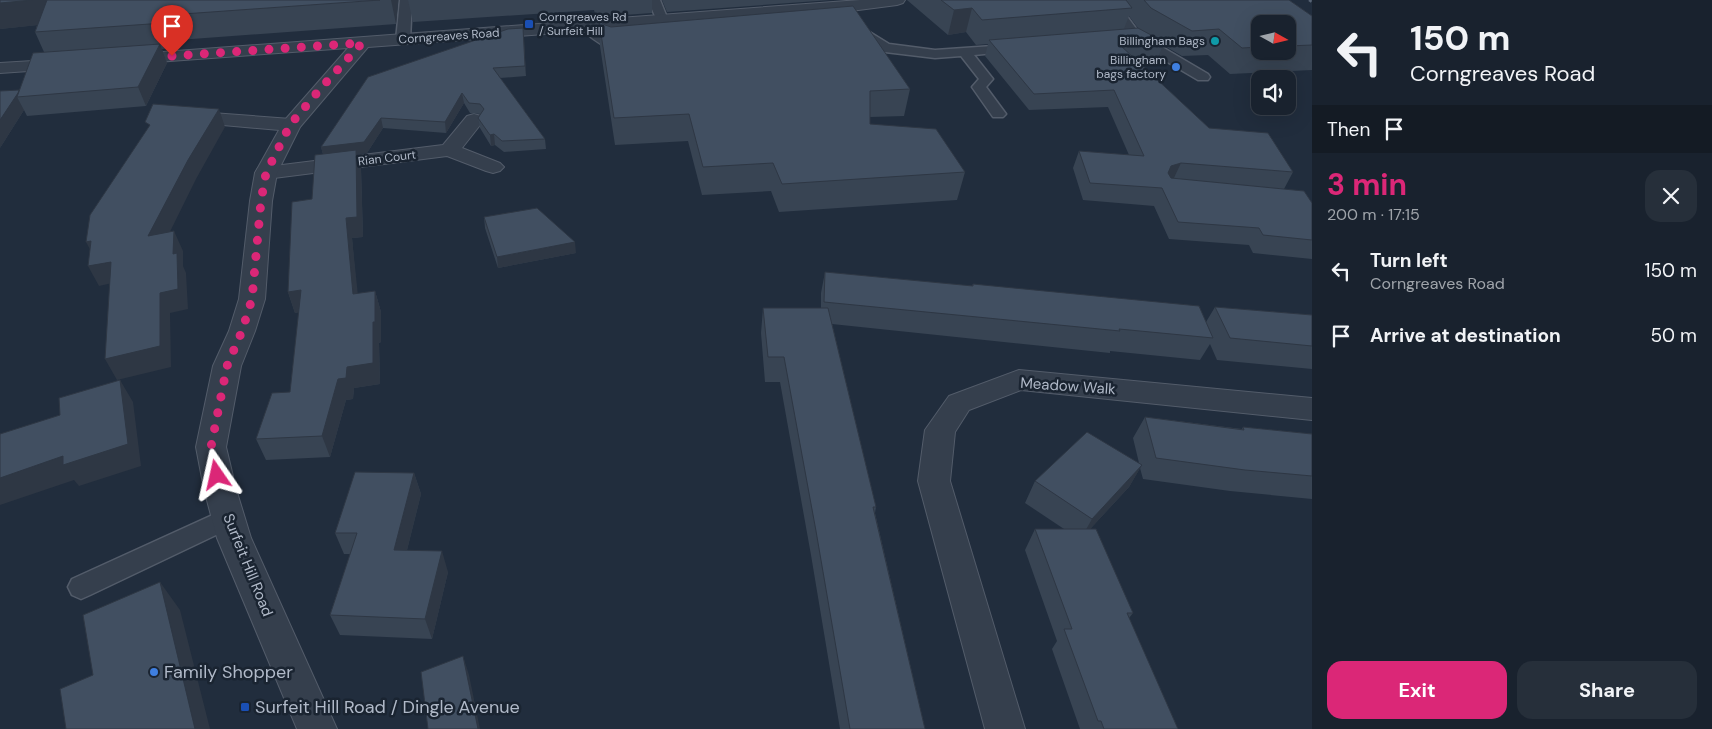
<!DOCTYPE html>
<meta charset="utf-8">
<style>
:root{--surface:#19222e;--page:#262f3a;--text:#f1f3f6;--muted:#9fa4aa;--line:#373f4a;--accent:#db2777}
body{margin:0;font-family:"DM Sans",sans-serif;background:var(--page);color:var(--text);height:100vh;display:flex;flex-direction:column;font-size:19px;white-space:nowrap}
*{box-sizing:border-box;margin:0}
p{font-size:16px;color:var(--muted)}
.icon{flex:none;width:28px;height:28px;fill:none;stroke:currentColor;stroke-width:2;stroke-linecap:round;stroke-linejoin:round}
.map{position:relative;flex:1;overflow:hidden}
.side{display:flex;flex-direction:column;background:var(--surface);width:400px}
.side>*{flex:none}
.guide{background:#19222e;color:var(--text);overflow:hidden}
.needle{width:32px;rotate:98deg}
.controls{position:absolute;left:1251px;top:15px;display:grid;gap:10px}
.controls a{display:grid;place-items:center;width:45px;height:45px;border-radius:10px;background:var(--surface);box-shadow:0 5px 20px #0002,0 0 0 1px var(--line);font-size:25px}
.pin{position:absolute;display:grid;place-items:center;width:42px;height:42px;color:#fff;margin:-51px -21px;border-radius:50% 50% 50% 0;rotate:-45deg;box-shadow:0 0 5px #0007}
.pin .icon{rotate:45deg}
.me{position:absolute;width:55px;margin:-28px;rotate:349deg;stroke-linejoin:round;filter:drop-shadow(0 0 4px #0008)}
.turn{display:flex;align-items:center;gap:18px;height:105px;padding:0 15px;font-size:22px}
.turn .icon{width:65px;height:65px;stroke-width:2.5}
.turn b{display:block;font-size:35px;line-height:42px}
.then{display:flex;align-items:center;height:48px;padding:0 15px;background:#0003;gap:10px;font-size:19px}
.round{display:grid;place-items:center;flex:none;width:52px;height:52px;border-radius:15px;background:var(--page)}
.summary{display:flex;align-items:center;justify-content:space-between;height:85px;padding:0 15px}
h1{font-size:30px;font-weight:700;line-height:38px;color:var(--accent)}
.cta{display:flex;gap:10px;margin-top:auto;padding:10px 15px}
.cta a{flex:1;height:58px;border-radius:15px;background:var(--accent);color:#fff;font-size:20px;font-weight:700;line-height:58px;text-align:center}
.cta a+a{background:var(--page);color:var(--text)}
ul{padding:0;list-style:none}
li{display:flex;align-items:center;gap:15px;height:65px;padding:0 15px}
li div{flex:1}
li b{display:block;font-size:19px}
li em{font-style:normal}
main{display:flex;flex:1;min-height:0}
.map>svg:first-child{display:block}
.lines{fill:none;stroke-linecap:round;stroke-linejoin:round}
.service-casing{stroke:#535c6a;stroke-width:3}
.minor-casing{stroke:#535c6a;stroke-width:2}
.tertiary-casing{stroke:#535c6a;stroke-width:2}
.service{fill:#353f4d;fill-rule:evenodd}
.minor{fill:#353f4d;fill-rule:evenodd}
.tertiary{fill:#353f4d;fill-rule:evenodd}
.rail{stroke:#566374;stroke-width:2.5;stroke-dasharray:3 3;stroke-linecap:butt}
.wall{fill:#384453;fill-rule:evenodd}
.shaded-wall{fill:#2e3744}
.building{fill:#414f61;stroke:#2e3744}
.route{stroke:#db2777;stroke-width:9;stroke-dasharray:0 16.2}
.transit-dot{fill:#1a4fb4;stroke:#1a2431;stroke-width:2}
.culture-dot{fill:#0f9aa8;stroke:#1a2431;stroke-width:2}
.shop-dot{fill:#3f7fe0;stroke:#1a2431;stroke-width:2}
.labels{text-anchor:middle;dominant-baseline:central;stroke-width:5;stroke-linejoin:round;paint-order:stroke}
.far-poi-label{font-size:12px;fill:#b0b9c8;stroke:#1a2431;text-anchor:end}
.far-street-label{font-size:12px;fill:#b0b9c8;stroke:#1a2431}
.street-label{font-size:15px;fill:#b0b9c8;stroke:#1a2431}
.near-poi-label{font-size:18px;fill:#b0b9c8;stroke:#1a2431;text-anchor:start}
</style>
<main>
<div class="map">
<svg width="1312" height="729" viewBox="0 0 1312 729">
<rect width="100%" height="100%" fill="#212d3d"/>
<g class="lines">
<defs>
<path id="service" d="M400 0H412L410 40 403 44 396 40Z
M648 0H660L668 20 666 23H658Z
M1103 0H1115L1140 34 1208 74 1210 77 1208 80H1198L1130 40Z
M585 22 590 23 615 42 626 41 633 45C618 62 593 38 580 29L579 26 580 23Z
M855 23 889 44 935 50 1020 44 1022 47 1015 51 974 55 993 79 986 87 1006 114 1003 117H993L972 87 979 79 961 56 935 58 885 52 880 51 850 30 849 27 850 24Z
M228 508 237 511 241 518 237 525 90 595 81 599 72 595 68 587 72 579Z"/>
<path id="minor" d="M185 111 291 119 298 121 301 125 298 129 291 131 178 121 175 117 178 113Z
M474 114 481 116 484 120 462 148 500 163 504 167 500 171 493 173 486 171 447 156 266 179 258 178 255 173 258 168 266 167 443 145 467 116Z
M1019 370 1312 398V420L1021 390 969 410 955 432 950 481 1025 729H985L918 481 925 430 949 396Z"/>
<path id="tertiary" d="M860 0H905L903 3 897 5 843 12 368 47 300 127 277 173 272 201 265 299 255 331 241 366 226 447 236 489 251 538 337 729H297L217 538 204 489 196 447 213 366 229 331 239 299 250 201 255 173 284 121 348 48 129 64 123 63 120 59 123 55Z
M66 59 72 60 75 64 72 68 0 73V63Z"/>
</defs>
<use href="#service" class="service-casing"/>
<use href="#minor" class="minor-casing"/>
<use href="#tertiary" class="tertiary-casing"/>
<use href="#service" class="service"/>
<use href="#minor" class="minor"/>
<use href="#tertiary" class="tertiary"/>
<path class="rail" d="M1309 0 1312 2"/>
</g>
<path class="wall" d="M0 0H398L396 24 178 40 174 48 162 49 167 63 146 106 27 116 24 110 0 148 19 90 44 52 35 32 37 25 0 29Z
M408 0H652V13L596 17 594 10 413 22Z
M662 0H831L667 12Z
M907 0H1289L1312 16V70L1230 74 1208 55 1182 56 1163 45 1158 58 1135 59 1209 128 1293 172 1284 189 1312 203V259L1253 253 1249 245 1169 239 1154 206 1083 200 1073 168 1079 151 1129 155 1108 107 1029 110 985 56 988 44 976 45 966 32 948 35ZM1129 16 1138 28 1124 29ZM1260 24H1288V51H1260Z
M599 21 605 25 910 89 904 116 870 117V124L965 172 957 200 779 212 771 191 702 195 688 141 615 145 600 46Z
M523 28 526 76 500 78 545 139 546 149 504 152 495 145 491 146 480 128 478 118 481 114 470 113 464 103 446 133 383 128 367 153 357 154 361 169 363 237 352 238 357 294 375 291 381 312V342L379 343 380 384 354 388 353 399 346 400 330 457 266 460 256 439 290 392 299 312 295 313 288 292 312 199 323 154 321 147Z
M484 217 576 253 498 268 485 228Z
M825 272 972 286 973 284 1206 322 1215 307 1312 315V369L1217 360 1210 344 1200 360 1110 351V353L832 324 876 507 875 513 925 729H840L811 555 780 382H765L761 333 763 308H821V293Z
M1145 417 1242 429 1243 427 1312 434V499L1230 491 1143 479 1140 468 1129 487 1090 529 1133 613 1129 618 1178 729H1080L1052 649 1057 641 1025 550 1035 529H1064L1025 503 1035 481 1139 463 1133 438Z
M414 473 421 494 407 550 448 572 432 639 340 635 330 615 350 554H344L335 533Z"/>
<path class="shaded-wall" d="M33 0H48L59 23 0 29V3Z
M391 0H398L396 24Z
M972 8 966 32 948 35 954 10Z
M169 15 178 40 174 48 164 23Z
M523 28 524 37 526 76 525 66Z
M160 44 167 63 146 106 138 87Z
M20 89 17 97 24 110 0 148V120Z
M462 93 464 103 446 133 445 122Z
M219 109 225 127 196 179 158 256 148 236 188 160Z
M381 118 383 128 367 153 357 154 361 169 363 237 352 238 360 315 353 294 324 158 321 147Z
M494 134 495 145 491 146 490 135Z
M1181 163 1173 180 1163 183 1171 166Z
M174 231 183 251V266L186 273 188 309 170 313 171 367 117 380 105 359 160 293 173 254Z
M91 241 97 262 86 242Z
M575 242 576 253 498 268 497 257Z
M111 262 121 281 99 286 88 266Z
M301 290 308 310 295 313 288 292Z
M375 291 381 312V342L379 343 380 384 354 388 353 399 346 400 330 457 322 436 338 379 347 367Z
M120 380 133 402 141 466 79 486 74 480 0 505V478Z
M1142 465 1129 487 1080 540 1092 519Z
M414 473 421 494 402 570 394 550Z
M442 551 448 572 432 639 425 619Z
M160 582 180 610 210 729H195Z
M463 656 469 675 480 729H478Z"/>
<path class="building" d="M0 0H33L0 3Z
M47 0H380L169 15 164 23 35 32Z
M941 0H1126L1132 8 982 20 972 8 954 10Z
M1144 0H1289L1312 16V45L1288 46V24H1260V47L1242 48 1219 29 1192 31 1151 8Z
M853 6 910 89 870 91V124L936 129 965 172 782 184 773 163 703 167 689 114 614 118 599 21 605 25 611 27Z
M523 28 525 66 493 68 545 139 502 141 494 134 490 135 478 118 484 109 480 104 469 103 462 93 445 122 381 118 364 142 321 147 368 77 508 29Z
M1138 28 1164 42 1120 45 1209 128 1268 133 1293 172 1181 163 1171 166 1168 173 1171 178 1304 191 1312 203V240L1263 235 1259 228 1178 222 1162 188 1090 183 1079 151 1144 156 1114 90 1034 94 989 40Z
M160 44 138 87 17 97 33 53Z
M19 90 18 93 0 120V91Z
M153 104 219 109 188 160 148 236 174 231 173 254 177 253 178 289 160 293V346L105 359 111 262 88 266 91 241 86 242 90 215 150 125 145 122Z
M356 150 357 217 346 218 353 294 375 291V322H373V363L347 367 346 378 338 379 322 436 256 439 272 393 290 392 301 290 288 292 292 202 312 199 315 155Z
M537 208 575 242 497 257 484 217Z
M825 272 973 286V284L1199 306 1213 338 1119 329 1120 331 824 302Z
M1215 307 1312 315V346L1230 338Z
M763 308H828L876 507H873L925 729H850L816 531 784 357H768Z
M120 380 128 444 63 465V456L0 478V434L60 415 59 398Z
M1145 417 1244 430 1243 427 1312 434V476L1245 470 1156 458Z
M1087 432 1142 465 1092 519 1035 481Z
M355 472 414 473 394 550 442 551 425 619 330 615 357 533H335Z
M1035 529H1096L1133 613H1127L1178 729H1104L1101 721H1098L1064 629H1072Z
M160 582 195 729H66L60 689 93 675 83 615Z
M463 656 478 729H428L421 672Z"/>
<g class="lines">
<path class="route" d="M172 56 362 43 321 88 290 125 266 173 261 201 252 299 242 331 227 366 211 447 217 475"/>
</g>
<g class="transit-dot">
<rect x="524" y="19" width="10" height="10" rx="2.5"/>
<rect x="240" y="702" width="10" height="10" rx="2.5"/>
</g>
<circle class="culture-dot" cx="1215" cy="41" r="5"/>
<g class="shop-dot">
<circle cx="1176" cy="67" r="5"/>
<circle cx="154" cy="672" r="5"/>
</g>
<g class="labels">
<g class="far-poi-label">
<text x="539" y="17" text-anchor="start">Corngreaves Rd<tspan x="539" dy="14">/ Surfeit Hill</tspan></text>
<text x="1205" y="41">Billingham Bags</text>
<text x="1166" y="60">Billingham<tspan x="1166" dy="14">bags factory</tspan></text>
</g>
<g class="far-street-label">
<text transform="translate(449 36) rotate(-4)">Corngreaves Road</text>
<text transform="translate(387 158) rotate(-7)">Rian Court</text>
</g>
<g class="street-label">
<text transform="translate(1068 386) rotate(4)">Meadow Walk</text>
<text transform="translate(248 565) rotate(68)">Surfeit Hill Road</text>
</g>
<g class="near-poi-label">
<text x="164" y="672">Family Shopper</text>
<text x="255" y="707">Surfeit Hill Road / Dingle Avenue</text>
</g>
</g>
</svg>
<div class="controls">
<a><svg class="needle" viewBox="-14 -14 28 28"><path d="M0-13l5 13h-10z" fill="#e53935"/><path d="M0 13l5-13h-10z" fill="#9fa4aa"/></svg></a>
<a><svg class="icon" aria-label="sound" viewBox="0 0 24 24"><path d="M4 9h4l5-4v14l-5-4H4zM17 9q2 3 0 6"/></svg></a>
</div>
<div class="pin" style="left:172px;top:56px;background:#d93025"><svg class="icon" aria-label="arrive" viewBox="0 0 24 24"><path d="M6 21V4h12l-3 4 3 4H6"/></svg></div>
<svg class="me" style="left:217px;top:475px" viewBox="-20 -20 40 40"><path d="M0-17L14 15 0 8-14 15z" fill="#db2777" stroke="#fff" stroke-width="4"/></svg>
</div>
<section class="side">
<div class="guide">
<div class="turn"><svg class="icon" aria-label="left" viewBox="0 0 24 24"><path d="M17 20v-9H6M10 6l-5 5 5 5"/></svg><div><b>150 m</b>Corngreaves Road</div></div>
<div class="then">Then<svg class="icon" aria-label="arrive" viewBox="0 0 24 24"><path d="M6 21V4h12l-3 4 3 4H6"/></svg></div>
</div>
<div class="summary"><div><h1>3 min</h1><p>200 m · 17:15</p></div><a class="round"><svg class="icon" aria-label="close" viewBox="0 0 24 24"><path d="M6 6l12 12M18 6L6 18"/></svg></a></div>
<ul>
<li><svg class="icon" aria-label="left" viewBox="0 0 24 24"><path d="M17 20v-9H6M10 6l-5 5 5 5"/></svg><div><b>Turn left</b><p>Corngreaves Road</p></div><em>150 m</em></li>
<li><svg class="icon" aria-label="arrive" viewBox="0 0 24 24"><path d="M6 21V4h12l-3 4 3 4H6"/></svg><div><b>Arrive at destination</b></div><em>50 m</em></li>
</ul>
<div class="cta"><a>Exit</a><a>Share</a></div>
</section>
</main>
